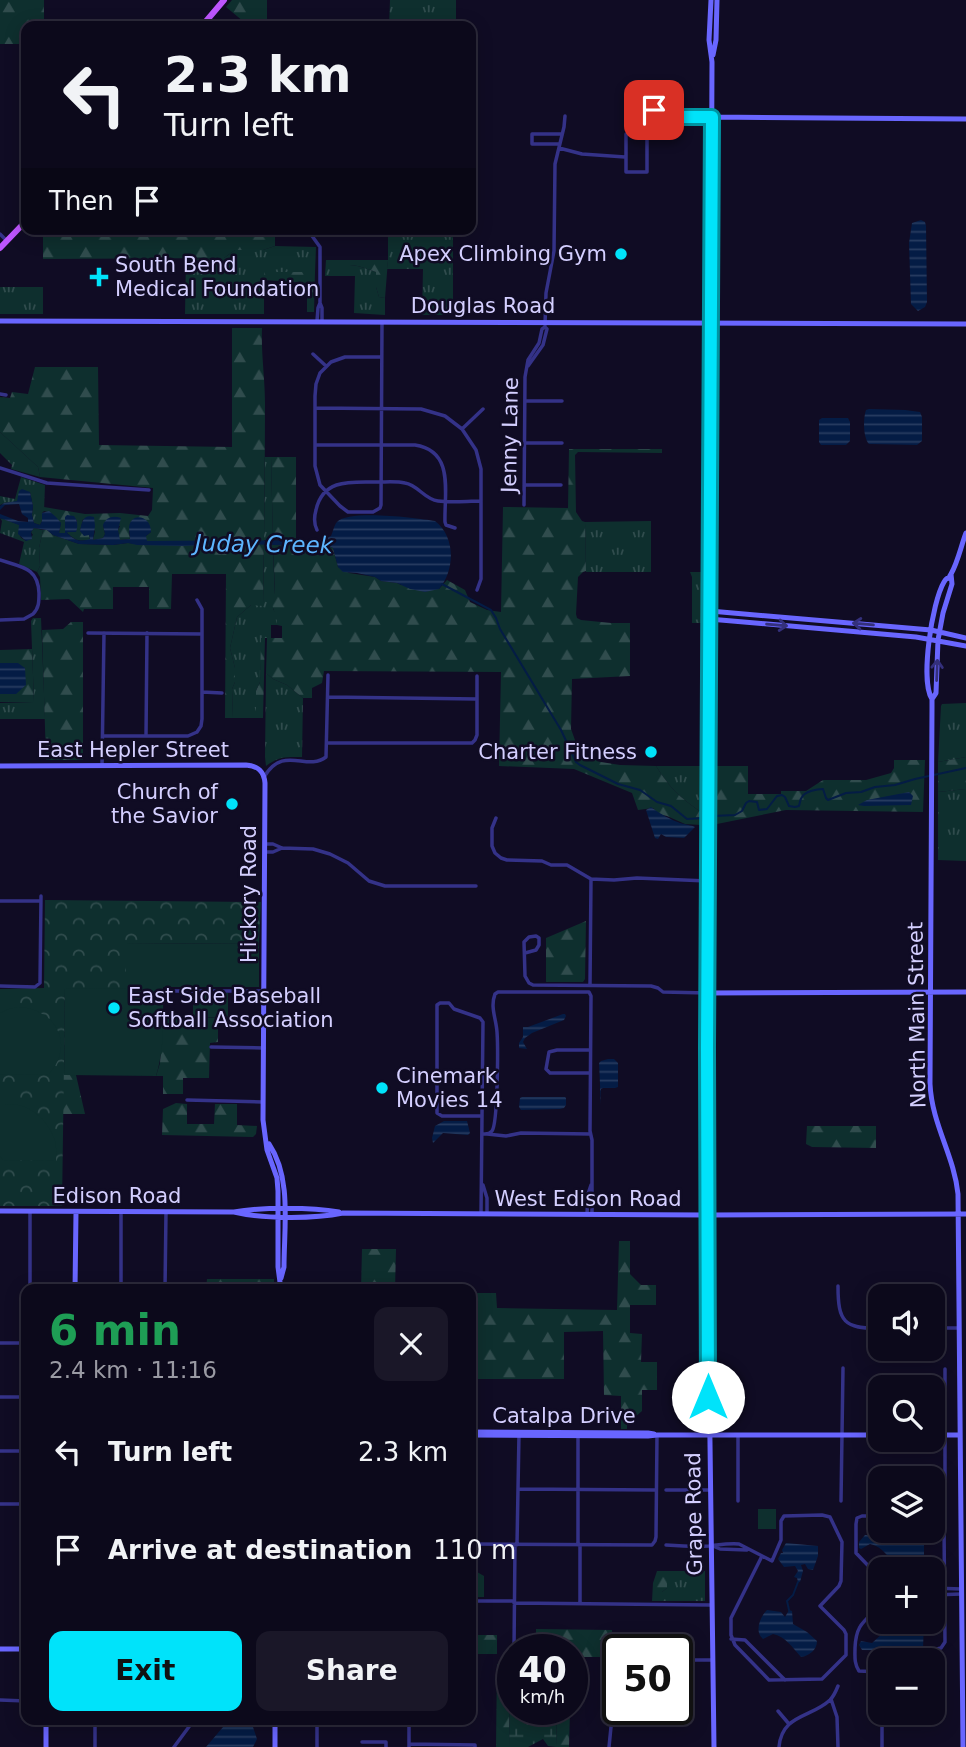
<!DOCTYPE html>
<meta charset="utf-8">
<style>
:root{--surface:#0c091b;--page:#1a1728;--text:#f1f3f6;--muted:#9a9aa3;--line:#2c2a3a;--accent:#00e3fa}
body{margin:0;font-family:"DejaVu Sans",sans-serif;background:var(--page);color:var(--text);height:100vh;display:flex;flex-direction:column;font-size:26px;white-space:nowrap}
*{box-sizing:border-box;margin:0}
p{font-size:23px;color:var(--muted)}
.icon{flex:none;width:38px;height:38px;fill:none;stroke:currentColor;stroke-width:2;stroke-linecap:round;stroke-linejoin:round}
.map{position:relative;flex:1;overflow:hidden}
.sheet{position:absolute;left:21px;top:1284px;width:455px;height:441px;display:flex;flex-direction:column;background:var(--surface);border-radius:14px;box-shadow:0 4px 18px #0003,0 0 0 2px var(--line)}
.sheet>*{flex:none}
.banner{position:absolute;left:21px;top:21px;width:455px;height:214px;border-radius:14px;box-shadow:0 4px 18px #0003,0 0 0 2px var(--line);background:#0c091b;color:var(--text);overflow:hidden}
.tools{position:absolute;left:868px;top:1284px;display:grid;gap:14px}
.tools a{display:grid;place-items:center;width:77px;height:77px;border-radius:14px;background:var(--surface);box-shadow:0 4px 18px #0003,0 0 0 2px var(--line);font-size:35px}
.speed{position:absolute;left:497px;top:1634px;display:flex;gap:14px;font-size:35px;font-weight:700;text-align:center}
.speed>*{display:grid;place-content:center;width:91px;height:91px;border-radius:50%;background:var(--surface);box-shadow:0 4px 18px #0003,0 0 0 2px var(--line);line-height:1}
.speed small{font-size:18px;font-weight:400}
.speed .limit{border:4px solid #111;border-radius:10px;background:#fff;color:#111}
.pin{position:absolute;display:grid;place-items:center;width:60px;height:60px;color:#fff;margin:-30px;border-radius:14px;box-shadow:0 4px 10px #0006}
.me{position:absolute;width:77px;margin:-38px;rotate:0deg;stroke-linejoin:round;filter:drop-shadow(0 0 5px #0008)}
.turn{display:flex;align-items:center;gap:24px;height:147px;padding:0 28px;font-size:32px}
.turn .icon{width:91px;height:91px;stroke-width:2.5}
.turn b{display:block;font-size:49px;line-height:60px}
.then{display:flex;align-items:center;height:66px;padding:0 28px;background:#0003;gap:14px;font-size:26px}
.round{display:grid;place-items:center;flex:none;width:74px;height:74px;border-radius:14px;background:var(--page)}
.overview{display:flex;align-items:center;justify-content:space-between;height:119px;padding:0 28px}
h1{font-size:42px;font-weight:600;line-height:52px;color:#1e9e55}
.button{display:flex;gap:14px;margin-top:auto;padding:14px 28px}
.button a{flex:1;height:80px;border-radius:14px;background:var(--accent);color:#111;font-size:28px;font-weight:600;line-height:80px;text-align:center}
.button a+a{background:var(--page);color:var(--text)}
ul{padding:0;list-style:none}
li{display:flex;align-items:center;gap:21px;height:98px;padding:0 28px}
li div{flex:1}
li b{display:block;font-size:26px}
li em{font-style:normal}
.map>svg:first-child{display:block}
.grass{fill:url(#grass-tufts)}
.forest{fill:url(#forest-firs)}
.wetland{fill:url(#wetland-marsh)}
.park{fill:url(#park-crowns)}
.pitch{fill:#0e2f2e}
.water{fill:url(#water-rules)}
.lines{fill:none;stroke-linecap:round;stroke-linejoin:round}
.stream{stroke:#041c45;stroke-width:2}
.street{stroke:#343288;stroke-width:3.5}
.secondary{stroke:#6966ff;stroke-width:5}
.primary{stroke:#be56ff;stroke-width:6}
.oneway{stroke:#34307c}
.route-casing{stroke:#0094a2;stroke-width:18}
.route{stroke:#00e3fa;stroke-width:12}
.poi-dot{fill:#00e3fa;stroke:#100c24;stroke-width:2.5}
.labels{text-anchor:middle;dominant-baseline:central;stroke-width:5;stroke-linejoin:round;paint-order:stroke}
.poi-label{font-size:21px;fill:#d4cfff;stroke:#100c24;text-anchor:end}
.street-label{font-size:21px;fill:#d4cfff;stroke:#100c24}
.water-label{font-size:23px;font-style:italic;fill:#5db5ff;stroke:#100c24}
</style>
<div class="map">
<svg width="966" height="1747" viewBox="0 0 966 1747">
<defs>
<pattern id="grass-tufts" width="24" height="20" patternUnits="userSpaceOnUse" patternTransform="scale(1.75)"><rect width="24" height="20" fill="#0e2f2e"/><path d="M3 7l-1-3M5 7V3M7 7l1-3M15 17l-1-3M17 17v-4M19 17l1-3" fill="none" stroke="#304c4d"/></pattern>
<pattern id="forest-firs" width="22" height="20" patternUnits="userSpaceOnUse" patternTransform="scale(1.75)"><rect width="22" height="20" fill="#0e2f2e"/><path d="M5 1l3.5 6h-7zM16 11l3.5 6h-7z" fill="#304c4d"/></pattern>
<pattern id="wetland-marsh" width="20" height="14" patternUnits="userSpaceOnUse" patternTransform="scale(1.75)"><rect width="20" height="14" fill="#0e2f2e"/><path d="M1 5h8M5 5V1M11 12h8M15 12V8" fill="none" stroke="#304c4d"/></pattern>
<pattern id="park-crowns" width="20" height="18" patternUnits="userSpaceOnUse" patternTransform="scale(1.75)"><rect width="20" height="18" fill="#0e2f2e"/><path d="M2 6a3 3 0 1 1 6 0M12 15a3 3 0 1 1 6 0" fill="none" stroke="#304c4d"/></pattern>
<pattern id="water-rules" width="6" height="5" patternUnits="userSpaceOnUse" patternTransform="scale(1.75)"><rect width="6" height="5" fill="#041c45"/><path d="M0 2.5h6" fill="none" stroke="#283c61"/></pattern>
</defs>
<rect width="100%" height="100%" fill="#100c24"/>
<path class="grass" d="M390 0H456V26H389Z
M388 229H453V315H422L423 269H387L388 260Z
M275 246 316 247 315 272 264 273V314H185L186 259 224 258 235 250H263Z
M326 260H349V265C359 265 367 269 376 272V287L379 297 385 298V315L354 313 355 276H325Z
M0 287H43V314H0Z
M0 432 38 467 40 477 11 469 12 465 0 453Z
M265 457H271L273 540H264Z
M21 477 45 485 44 511 42 513V521L40 525 34 523 32 515 33 506 30 492 17 502 4 503 0 505V496L15 499Z
M0 518 20 525C20 534 17 536 26 541L33 535 31 532 34 528 43 530 39 548 40 566 37 572 19 564 24 542 0 533 2 521Z
M651 521V572H586L585 522Z
M264 545H273C273 566 276 588 273 609L277 615V625H271V638H262L260 682 256 691V718H233L232 689 235 682V668L230 648 237 617 251 605H263Z
M690 572H703V623H692V577Z
M33 618H41L45 719H0V703L34 702 31 621Z
M266 673 273 679 287 685 303 698 302 757C286 757 279 756 266 766L265 757Z
M966 703V757L938 762 941 706 942 704Z
M656 766H702L701 812C679 797 670 788 656 766Z
M966 789V861L938 860V792Z
M667 1571H705V1601H662V1592L667 1588Z"/>
<path class="forest" d="M0 0H44V26H26V44H0Z
M232 0H267V26H249L226 7Z
M43 229H57L58 233H107L108 229H275V246L263 250H235L224 258 43 259Z
M349 260H388L385 298 379 297 376 287V272C367 269 359 265 349 265Z
M264 272H315L314 312H307V283L264 280Z
M232 328H262C261 354 265 378 265 404 265 471 264 538 263 606L251 605 237 617 230 648 235 668V682L232 689 233 718H225L226 574H172L171 609H149V587H113V609H84L83 612 69 599 41 600 40 577 37 572 40 566 39 548 43 530H47L53 535 79 544 113 545 128 543 146 545V536L151 532 129 531 130 539 119 540 118 530 120 526 103 525 105 534 103 538 93 540 95 531 83 519 80 531 89 535 90 540C77 541 77 541 67 533V532H75L77 529V520H66V533H59L61 523 51 513 44 511V507L85 514 120 513 148 516 152 510 153 488 40 477 38 467 0 432V397L10 398 12 392 28 394 35 367H98L99 445 232 447Z
M569 449H662V453L578 452 575 455 576 512 582 521 585 522 586 571 583 572 578 577 576 614 577 618 581 620 611 623H630V676L572 679 571 729 576 743 580 746 587 757 601 762 620 765 656 766C670 788 679 797 701 812V825L685 824 667 816 658 814 653 808 638 810 632 793 574 769 499 766 501 672 324 671 322 683 312 688V698H303L287 685 273 679 266 673 267 638H282V626L277 625C277 613 274 614 272 604 277 593 273 559 273 545L329 546 333 548 338 567 349 573 375 577 381 581 397 583 401 585 439 589 447 580 465 590 470 602 487 610 501 612 503 507 568 508Z
M271 457H296V540H273Z
M71 622H83V760H46L42 630 63 629Z
M261 638H265L263 718H256V691L260 682Z
M32 649 34 702H0V650Z
M966 757V789L938 792V762Z
M894 760H925L923 812 786 810 717 824V766H748V794H781V791H806L823 780H866L891 773 894 768Z
M586 921 585 979 583 982H546V938Z
M65 1002 64 1074 76 1075 85 1114H63L61 1110Z
M163 1017 218 1018V1042L210 1043 209 1078H183V1094H163V1076H156L160 1063Z
M176 1103 187 1104V1124H214L215 1104H237V1125L257 1126 256 1134 253 1137 162 1135 163 1109Z
M807 1126H876V1148L812 1147 806 1144Z
M619 1241H630V1274L641 1285H656V1305H630V1333L642 1334 641 1362H657V1390H642V1411L635 1417 627 1418V1429H621V1396L604 1395 603 1331 564 1332V1379H472L471 1377V1293H496L497 1308 617 1310Z
M362 1249H396L395 1290H361Z
M207 1279H274V1290H206Z
M657 1571H667V1588L662 1592V1601H652L653 1583Z
M471 1572H477L484 1576V1597H471Z
M536 1629 612 1630V1646L657 1647 666 1650H618V1657H572V1650H536Z
M478 1635H497V1654H471V1644H477Z
M497 1664H513V1672L510 1675 509 1747H496Z
M557 1710H570L569 1747H556Z"/>
<path class="wetland" d="M513 1672V1710H557L556 1747 548 1746 543 1739 528 1747H509L510 1675Z"/>
<path class="park" d="M45 900 261 902 259 944 126 943V989H65L62 1206H0V989L44 988Z"/>
<path class="pitch" d="M126 943 259 944V987H163C163 1016 165 1048 156 1076L64 1075 65 989 126 988Z
M193 993H228V1018L193 1017Z
M18 1007C45 1007 70 1031 58 1060 56 1065 52 1070 49 1074L0 1075V1013L9 1009Z
M0 1104C6 1104 12 1104 18 1105 34 1108 49 1123 54 1138 57 1146 56 1154 56 1161L3 1160 0 1156Z
M758 1509H776V1529H758Z"/>
<path class="water" d="M921 220 925 222 926 226 927 302 925 307 918 311 911 304 909 243 912 223Z
M869 409 905 410 920 412 922 417V441L917 445 869 444C863 437 863 419 866 410Z
M822 418H848L850 422V441L846 445H821L819 442V420Z
M22 489 30 492 33 506 32 515 34 523 40 525 42 521V513L49 511 56 517 61 523 59 533H65V517L67 515 74 516C78 521 78 527 76 532H68L67 533C76 541 78 542 90 539L89 535 84 536 80 531C82 522 83 514 94 517L95 526 93 540 103 538 105 534 103 525C106 517 113 515 121 518L118 530 120 540 130 539C130 535 129 531 129 527 131 512 151 515 151 532L146 536 147 541 321 540 331 536C333 532 334 525 337 522 348 509 418 518 435 521 456 537 455 570 439 589L425 592 410 589 397 583 381 581 375 577 357 573 343 572 338 567 333 548 329 546 232 544 182 546 137 545 128 543 113 545 79 544 53 535 47 530 34 528 31 532 32 539 26 541 18 534 19 525 0 518V514L18 521 28 522V518L22 514 19 504 5 505 0 510V506L4 503 17 501 19 491Z
M0 663H18L25 668 26 685 16 694H0Z
M909 792 913 796 911 805 864 806 858 805 867 800Z
M651 807C657 812 674 822 684 824 687 825 691 825 695 827L684 838 666 837 661 834 658 839 655 838 646 810Z
M563 1014H565L566 1016 564 1020 532 1033 525 1038 523 1042 527 1049 519 1048V1043L523 1037V1027H528Z
M608 1059H614L618 1063V1087L615 1088H603L601 1089V1105L599 1063 601 1061Z
M522 1097H565L566 1098V1105L564 1108 560 1109 521 1110 519 1107 520 1098Z
M444 1121H467L470 1133 468 1135 443 1133 433 1143 432 1138 435 1126Z
M865 1535 920 1538 924 1542V1564L923 1567C887 1573 892 1549 870 1544L861 1549 859 1548V1542Z
M786 1543 818 1546V1556L813 1570 808 1569 805 1564 801 1565 803 1571 800 1582H798L797 1578 794 1577 798 1571 795 1566 784 1567 778 1559 781 1553H783L782 1550Z
M767 1610 781 1612 785 1617 789 1610 792 1611 793 1624 807 1632 817 1641C817 1650 809 1656 801 1657 793 1648 785 1636 773 1634L763 1639C754 1632 760 1617 767 1610Z
M895 1622H924L923 1649 919 1651 862 1650 859 1645 861 1641 872 1643Z
M229 1720 251 1721 257 1739 253 1747H206Z"/>
<g class="lines">
<path class="stream" d="M442 584 491 610 496 618 500 629 561 730 576 762 580 765 618 784 640 790 657 802 671 806 687 819 703 818
M713 816 735 815 742 811 746 803 749 801 757 802 759 810 767 809 777 796 782 795 785 797 789 806 795 807 799 806C800 803 800 799 802 797 805 791 818 789 823 789L826 798 828 800 846 793 861 792 875 787 895 785 915 779 966 768
M789 1610 787 1601 793 1595 798 1582"/>
<path class="street" d="M652 110H666L682 117H711
M626 134H647V172H626Z
M559 144H532V134H562
M559 148 582 154 625 157
M307 229 320 247V303
M0 234 7 241
M317 321 318 308 320 303 322 308V321
M545 325 546 293 554 251 555 164 564 127 565 116
M313 354 326 366
M381 357H345L331 362 320 373 316 384 315 396V466L320 485 340 506 348 512H373L380 508 381 505 382 322
M0 394 6 395
M525 401H562
M315 408 421 409 445 416 462 429 476 450 481 469V579L477 590
M462 429 483 409
M524 443H562
M315 445H415C455 451 444 493 445 522L446 525 455 528
M0 468 47 483 149 490
M524 485H561
M524 505 525 377 528 360 539 343 542 329 545 327 547 329 543 345 528 366
M317 530C314 524 314 517 316 510 323 478 352 482 378 482 387 482 397 481 405 483 418 485 424 499 438 501 452 503 467 501 481 501
M0 560C21 567 38 567 39 593 39 602 39 608 33 614L24 619 0 620
M197 600 202 609V719L201 726 197 732
M88 633 202 634
M202 692 222 693
M328 697 477 699
M103 736H188L197 732
M146 736 147 633
M327 743H472L475 740 477 735V676
M102 766 104 633
M264 777C284 744 306 772 326 757L328 675
M496 818 492 828V846L495 853 501 858 507 860 542 861 551 865H567L591 879 590 985
M265 844H273L282 848 313 849 330 854 348 863 369 881 385 886H476
M265 852H273L282 848
M591 879 614 880 637 878 707 881
M0 901H41
M525 953 536 950 539 945V938L536 936 529 937 524 942 525 976 529 983 533 985 651 986 658 988 663 992 707 993
M0 986 35 987 40 983 41 896
M163 991H264
M440 1003H449L454 1009 480 1018 483 1022 482 1116H442L437 1113V1005Z
M211 1047 264 1048
M590 1073H550L546 1069 549 1052 557 1050H590
M187 1100 262 1102
M482 1134C486 1134 489 1135 492 1131 498 1123 498 1046 497 1032 496 1018 490 1007 495 994L498 992H589L591 996 590 1131 592 1140V1214
M487 1134 506 1136 521 1133 590 1134
M483 1185 487 1198V1214
M481 1214 482 1116
M587 1214 588 1194 591 1185
M838 1286C838 1322 844 1329 880 1328
M30 1290V1212
M121 1290V1212
M165 1290 166 1212
M933 1328H959
M0 1343H26
M0 1397H26
M0 1451H26
M518 1489 656 1490
M666 1490H710
M738 1501V1435
M841 1501 843 1368
M942 1501 945 1495V1369
M0 1504H26
M880 1516H862L857 1518 856 1524V1553L880 1578
M471 1544 652 1545 655 1541 656 1537 657 1435
M517 1545 519 1434
M578 1545V1434
M666 1545C680 1546 695 1547 709 1546 719 1545 728 1543 739 1544L772 1561 781 1540V1521L784 1516 822 1515 830 1517 842 1542 841 1581 839 1586 820 1606 844 1630 846 1634V1655L822 1679 769 1680 735 1645 731 1635V1618L762 1556
M713 1546 720 1549 747 1550
M933 1588 961 1589
M933 1595 961 1594
M471 1601H514
M514 1603 711 1605
M580 1604V1545
M880 1606C864 1622 856 1624 855 1648 855 1657 854 1663 859 1671L880 1672
M731 1639 745 1640 785 1680
M514 1650 515 1545
M677 1660H713
M927 1661V1654L929 1651 941 1648 945 1642 944 1524 941 1517 933 1516
M471 1688V1700
M831 1699 837 1717 838 1747
M0 1700 26 1701
M778 1711 789 1724
M882 1713V1747
M362 1742H386V1747
M409 1744 475 1745V1747
M95 1747V1720
M174 1747 194 1720
M317 1747V1725
M409 1747V1720
M609 1747 612 1717V1673L615 1665 618 1662
M779 1747C782 1714 811 1718 830 1700 834 1696 836 1691 838 1686"/>
<path class="secondary" d="M711 0 709 40 712 62 707 1215 714 1747
M713 55 716 40 717 0
M712 117 966 119
M0 321 966 324
M951 574 952 584 943 613 938 640 936 693 932 699V708L930 1084C932 1125 954 1155 958 1194L963 1747
M710 611 931 630 966 638
M709 619 916 637 966 646
M932 699C920 681 932 602 944 582 949 574 946 583 951 574 958 562 961 546 966 533
M0 766 246 765C258 766 264 771 265 783L263 1120 267 1150 277 1178 278 1191V1267L281 1290
M707 993 966 992
M269 1144C292 1178 284 1227 284 1267L281 1278
M0 1211 234 1212C261 1207 312 1207 339 1212
M234 1212C263 1219 314 1219 343 1213L707 1215 966 1214
M75 1290 76 1212
M471 1432 648 1433 654 1434
M471 1435 648 1436 657 1435H880
M933 1435H960
M0 1649H26
M46 1747V1720
M275 1747V1720"/>
<path class="primary" d="M202 26 224 0
M0 248 26 221"/>
</g>
<defs><path id="oneway-shaft" d="M-6 0H5M1.5-3L5.5 0L1.5 3" fill="none" stroke-width="1.6" stroke-linecap="round" stroke-linejoin="round" transform="scale(1.75)"/></defs>
<g class="oneway">
<use href="#oneway-shaft" transform="translate(863 624) rotate(-175)"/>
<use href="#oneway-shaft" transform="translate(777 625) rotate(5)"/>
<use href="#oneway-shaft" transform="translate(937 670) rotate(-88)"/>
</g>
<g class="lines">
<defs>
<path id="route" d="M654 110H668L682 117H712L707 1048 708 1397"/>
</defs>
<use href="#route" class="route-casing"/>
<use href="#route" class="route"/>
</g>
<g class="poi-dot">
<circle cx="621" cy="254" r="7"/>
<path d="M95.5 266.5h7v7h7v7h-7v7h-7v-7h-7v-7h7z"/>
<circle cx="651" cy="752" r="7"/>
<circle cx="232" cy="804" r="7"/>
<circle cx="114" cy="1008" r="7"/>
<circle cx="382" cy="1088" r="7"/>
</g>
<g class="labels">
<g class="poi-label">
<text x="607" y="254">Apex Climbing Gym</text>
<text x="115" y="265" text-anchor="start">South Bend<tspan x="115" dy="24">Medical Foundation</tspan></text>
<text x="637" y="752">Charter Fitness</text>
<text x="218" y="792">Church of<tspan x="218" dy="24">the Savior</tspan></text>
<text x="128" y="996" text-anchor="start">East Side Baseball<tspan x="128" dy="24">Softball Association</tspan></text>
<text x="396" y="1076" text-anchor="start">Cinemark<tspan x="396" dy="24">Movies 14</tspan></text>
</g>
<g class="street-label">
<text x="483" y="306">Douglas Road</text>
<text transform="translate(510 435) rotate(-89)">Jenny Lane</text>
<text x="133" y="750">East Hepler Street</text>
<text transform="translate(249 894) rotate(-90)">Hickory Road</text>
<text transform="translate(917 1015) rotate(-91)">North Main Street</text>
<text x="117" y="1196">Edison Road</text>
<text x="588" y="1199">West Edison Road</text>
<text x="564" y="1416">Catalpa Drive</text>
<text transform="translate(694 1514) rotate(-91)">Grape Road</text>
</g>
<g class="water-label">
<text transform="translate(264 544) rotate(1)">Juday Creek</text>
</g>
</g>
</svg>
<div class="tools">
<a><svg class="icon" aria-label="sound" viewBox="0 0 24 24"><path d="M4 9h4l5-4v14l-5-4H4zM17 9q2 3 0 6"/></svg></a>
<a><svg class="icon" aria-label="search" viewBox="0 0 24 24"><circle cx="10" cy="10" r="6"/><path d="M15 15l6 6"/></svg></a>
<a><svg class="icon" aria-label="layers" viewBox="0 0 24 24"><path d="M12 4l9 5-9 5-9-5zM3 14l9 5 9-5"/></svg></a>
<a>+</a>
<a>−</a>
</div>
<div class="speed"><div>40<small>km/h</small></div><div class="limit">50</div></div>
<div class="pin" style="left:654px;top:110px;background:#d93025"><svg class="icon" aria-label="arrive" viewBox="0 0 24 24"><path d="M6 21V4h12l-3 4 3 4H6"/></svg></div>
<svg class="me" style="left:708px;top:1397px" viewBox="-20 -20 40 40"><circle r="19" fill="#fff"/><path d="M0-13L10 11 0 6-10 11z" fill="#00e3fa"/></svg>
<div class="banner">
<div class="turn"><svg class="icon" aria-label="left" viewBox="0 0 24 24"><path d="M17 20v-9H6M10 6l-5 5 5 5"/></svg><div><b>2.3 km</b>Turn left</div></div>
<div class="then">Then<svg class="icon" aria-label="arrive" viewBox="0 0 24 24"><path d="M6 21V4h12l-3 4 3 4H6"/></svg></div>
</div>
<section class="sheet">
<div class="overview"><div><h1>6 min</h1><p>2.4 km · 11:16</p></div><a class="round"><svg class="icon" aria-label="close" viewBox="0 0 24 24"><path d="M6 6l12 12M18 6L6 18"/></svg></a></div>
<ul>
<li><svg class="icon" aria-label="left" viewBox="0 0 24 24"><path d="M17 20v-9H6M10 6l-5 5 5 5"/></svg><div><b>Turn left</b></div><em>2.3 km</em></li>
<li><svg class="icon" aria-label="arrive" viewBox="0 0 24 24"><path d="M6 21V4h12l-3 4 3 4H6"/></svg><div><b>Arrive at destination</b></div><em>110 m</em></li>
</ul>
<div class="button"><a>Exit</a><a>Share</a></div>
</section>
</div>
